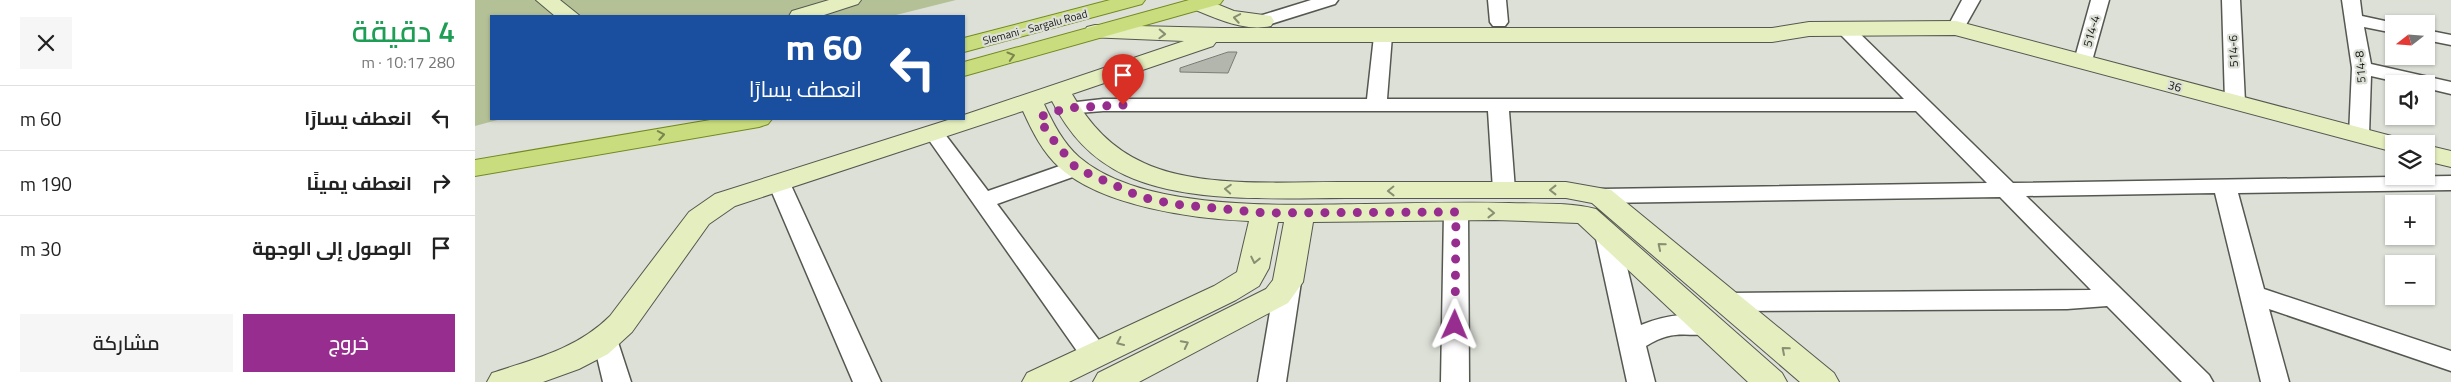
<!DOCTYPE html>
<html lang="ar">
<meta charset="utf-8">
<style>
:root{--surface:#fff;--page:#f6f6f6;--text:#222;--muted:#767676;--line:#e0e0e0;--accent:#972d8f}
body{margin:0;font-family:"Titillium Web",Cairo,sans-serif;background:var(--page);color:var(--text);direction:rtl;height:100vh;display:flex;flex-direction:column;font-size:19px;white-space:nowrap}
*{box-sizing:border-box;margin:0}
p{font-size:16px;color:var(--muted)}
.icon{flex:none;width:28px;height:28px;fill:none;stroke:currentColor;stroke-width:2;stroke-linecap:round;stroke-linejoin:round}
.map{position:relative;flex:1;overflow:hidden;direction:ltr}
.panel{display:flex;flex-direction:column;background:var(--surface);width:475px}
.panel>*{flex:none}
.hud{position:absolute;left:15px;top:15px;width:475px;height:105px;border-radius:0px;box-shadow:0 1px 4px #0004;direction:rtl;background:#1a4fa0;color:#fff;overflow:hidden}
.needle{width:32px;rotate:253deg}
.tools{position:absolute;left:1910px;top:15px;display:grid;gap:10px}
.tools a{display:grid;place-items:center;width:50px;height:50px;border-radius:0px;background:var(--surface);box-shadow:0 1px 4px #0004;font-size:25px}
.pin{position:absolute;display:grid;place-items:center;width:42px;height:42px;color:#fff;margin:-51px -21px;border-radius:50% 50% 50% 0;rotate:-45deg;box-shadow:0 0 5px #0007}
.pin .icon{rotate:45deg}
.me{position:absolute;width:55px;margin:-28px;rotate:1deg;stroke-linejoin:round;filter:drop-shadow(0 0 4px #0008)}
.turn{display:flex;align-items:center;gap:18px;height:105px;padding:0 20px;font-size:22px}
.turn .icon{width:65px;height:65px;stroke-width:2.5}
.turn b{display:block;font-size:35px;line-height:42px}
.round{display:grid;place-items:center;flex:none;width:52px;height:52px;border-radius:0px;background:var(--page)}
.headline{display:flex;align-items:center;justify-content:space-between;height:85px;padding:0 20px}
h1{font-size:30px;font-weight:600;line-height:38px;color:#1e9e55}
.button{display:flex;gap:10px;margin-top:auto;padding:10px 20px}
.button a{flex:1;height:58px;border-radius:0px;background:var(--accent);color:#fff;font-size:20px;font-weight:600;line-height:58px;text-align:center}
.button a+a{background:var(--page);color:var(--text)}
ul{padding:0;list-style:none}
li{display:flex;align-items:center;gap:15px;height:65px;padding:0 20px;border-top:1px solid var(--line)}
li div{flex:1}
li b{display:block;font-size:19px}
li em{font-style:normal}
main{display:flex;flex:1;min-height:0}
.map>svg:first-child{display:block}
.green{fill:#b4c197}
.building{fill:#b3b6ad;stroke:#7a7d74}
.lines{fill:none;stroke-linecap:round;stroke-linejoin:round}
.street-casing{stroke:#555850;stroke-width:3}
.secondary-casing{stroke:#555850;stroke-width:2}
.primary-casing{stroke:#748922;stroke-width:2}
.street{fill:#fff;fill-rule:evenodd}
.secondary{fill:#e4eebe;fill-rule:evenodd}
.primary{fill:#cadd7e;fill-rule:evenodd}
.oneway{stroke:#888e72}
.oneway2{stroke:#7a854f}
.route{stroke:#972d8f;stroke-width:9;stroke-dasharray:0 16.2}
.labels{text-anchor:middle;dominant-baseline:central;stroke-width:4.5;stroke-linejoin:round;paint-order:stroke}
.far-street-label{font-size:11px;fill:#181916;stroke:#dde0d7}
.street-label{font-size:12px;fill:#181916;stroke:#dde0d7}
</style>
<main>
<div class="map">
<svg width="1976" height="382" viewBox="0 0 1976 382">
<rect width="100%" height="100%" fill="#dde0d7"/>
<path class="green" d="M0 0H481L417 16H16V119H26L0 126Z"/>
<path class="building" d="M753 52H762L753 73 705 72V68Z"/>
<g class="lines">
<defs>
<path id="street" d="M836 0H863L860 4 793 25H781L778 21 781 17Z
M1013 0H1031L1033 22 1030 26H1018L1015 22Z
M1487 0H1505L1487 32H1475L1472 28Z
M1616 0H1634L1617 61 1615 65H1601L1599 61Z
M1747 0H1765L1770 102 1767 106 1760 108 1753 106 1750 102Z
M1867 0H1885L1887 16 1924 24H1919V33L1889 27 1896 64 1976 82V94L1951 88V84H1931L1896 76 1894 135 1891 139 1884 141 1877 139 1874 135 1877 68Z
M1370 24 1376 25 1538 183 1976 176V190L1763 193 1789 289 1976 351V371L1794 309 1814 382H1786L1740 193 1551 196 1734 375 1738 382H1707L1632 306 1592 309 1254 311 1245 308 1241 302 1245 296 1254 293 1616 290 1525 197 1126 203 1118 201 1115 196 1118 191 1126 189 1512 183 1441 111H1034L1040 190 1037 195 1029 197 1021 195 1018 190 1013 111H628L591 114 584 112 581 108 584 104 628 99H892L899 36 902 32H914L917 36 912 99H1429L1364 33 1361 29 1364 25Z
M1951 30 1976 35V45L1951 40Z
M459 127 466 129 513 191 593 163 601 161 609 163 612 168 609 173 522 204 629 347 633 354 629 361 619 364 609 361 449 133 452 129Z
M304 176 312 178 315 183 406 382H378L293 183 296 178Z
M981 205 989 207 993 212 994 382H966L969 212 973 207Z
M1132 226 1140 229 1144 234 1166 325C1190 315 1218 311 1243 318L1247 325 1243 332C1215 340 1203 326 1171 346L1180 382H1152L1120 234 1124 229Z
M813 274 822 276 826 282 811 382H783L800 282 804 276Z
M131 330 140 333 156 382H128L118 340 122 333Z"/>
<path id="secondary" d="M61 0H85L105 16H80Z
M354 0H386L383 4 346 16H314L317 11Z
M715 0H732L759 11 796 16 799 21 796 26C769 32 740 18 716 8L712 4Z
M1481 21 1928 139 1932 144H1919V152L1480 35 1334 36 1297 42H741L738 46 597 94C615 125 636 148 669 163 723 188 805 182 864 182 940 182 1015 182 1091 182L1136 190 1359 373 1364 382H1325L1117 203 1091 198C1018 198 944 198 871 198 803 198 712 204 650 175 616 159 594 134 577 101L569 104C578 123 588 143 604 157 667 212 811 205 891 204 938 203 986 202 1034 203 1063 204 1094 202 1121 209L1307 373 1312 382H1273L1103 223 1020 220 838 222 828 282 813 303 664 382H618L623 373 791 289 798 280 809 222H803L794 268 784 286 761 300 594 382H547L552 373 739 286 762 272 774 221C719 219 627 206 585 168 568 153 557 131 548 111L260 206 234 224 157 332 133 354 104 369 68 382H12L17 373C59 359 102 349 135 316L214 212 240 194 476 119H489V115L709 41 612 37 609 32 612 27 620 25 746 28H1297L1334 22Z
M1951 145 1976 151V167L1951 161Z"/>
<path id="primary" d="M635 0H670L667 4 489 52V38Z
M714 0H748L745 4 489 76V62Z
M241 119H297L293 124 284 127 0 176V160Z"/>
</defs>
<use href="#street" class="street-casing"/>
<use href="#secondary" class="secondary-casing"/>
<use href="#primary" class="primary-casing"/>
<use href="#street" class="street"/>
<use href="#secondary" class="secondary"/>
<use href="#primary" class="primary"/>
</g>
<defs><path id="oneway-chevron" d="M-2-3.5L2.5 0L-2 3.5" fill="none" stroke-width="1.6" stroke-linecap="round" stroke-linejoin="round" transform="scale(1.25)"/></defs>
<g class="oneway">
<use href="#oneway-chevron" transform="translate(762 18) rotate(-170)"/>
<use href="#oneway-chevron" transform="translate(687 34) rotate(2)"/>
<use href="#oneway-chevron" transform="translate(753 189) rotate(-176)"/>
<use href="#oneway-chevron" transform="translate(1078 190) rotate(-180)"/>
<use href="#oneway-chevron" transform="translate(916 191) rotate(179)"/>
<use href="#oneway-chevron" transform="translate(1016 213) rotate(1)"/>
<use href="#oneway-chevron" transform="translate(1186 246) rotate(-140)"/>
<use href="#oneway-chevron" transform="translate(780 260) rotate(102)"/>
<use href="#oneway-chevron" transform="translate(645 342) rotate(155)"/>
<use href="#oneway-chevron" transform="translate(710 344) rotate(-27)"/>
<use href="#oneway-chevron" transform="translate(1310 350) rotate(-139)"/>
</g>
<g class="oneway2">
<use href="#oneway-chevron" transform="translate(536 56) rotate(-16)"/>
<use href="#oneway-chevron" transform="translate(186 135) rotate(-10)"/>
</g>
<g class="lines">
<path class="route" d="M648 105 592 108 564 117 572 132 601 168 666 197 698 204 790 213 981 212 980 325"/>
</g>
<g class="labels">
<g class="far-street-label">
<text transform="translate(560 27) rotate(-15)">Slemani - Sargalu Road</text>
</g>
<g class="street-label">
<text transform="translate(1616 31) rotate(-74)">514-4</text>
<text transform="translate(1758 51) rotate(-92)">514-6</text>
<text transform="translate(1885 67) rotate(-94)">514-8</text>
<text transform="translate(1700 86) rotate(15)">36</text>
</g>
</g>
</svg>
<div class="tools">
<a><svg class="needle" viewBox="-14 -14 28 28"><path d="M0-13l5 13h-10z" fill="#e53935"/><path d="M0 13l5-13h-10z" fill="#767676"/></svg></a>
<a><svg class="icon" aria-label="sound" viewBox="0 0 24 24"><path d="M4 9h4l5-4v14l-5-4H4zM17 9q2 3 0 6"/></svg></a>
<a><svg class="icon" aria-label="layers" viewBox="0 0 24 24"><path d="M12 4l9 5-9 5-9-5zM3 14l9 5 9-5"/></svg></a>
<a>+</a>
<a>−</a>
</div>
<div class="pin" style="left:648px;top:105px;background:#d93025"><svg class="icon" aria-label="arrive" viewBox="0 0 24 24"><path d="M6 21V4h12l-3 4 3 4H6"/></svg></div>
<svg class="me" style="left:980px;top:325px" viewBox="-20 -20 40 40"><path d="M0-17L14 15 0 8-14 15z" fill="#972d8f" stroke="#fff" stroke-width="4"/></svg>
<div class="hud">
<div class="turn"><svg class="icon" aria-label="left" viewBox="0 0 24 24"><path d="M17 20v-9H6M10 6l-5 5 5 5"/></svg><div><b>60 m</b>انعطف يسارًا</div></div>
</div>
</div>
<section class="panel">
<div class="headline"><div><h1>4 دقيقة</h1><p>280 m · 10:17</p></div><a class="round"><svg class="icon" aria-label="close" viewBox="0 0 24 24"><path d="M6 6l12 12M18 6L6 18"/></svg></a></div>
<ul>
<li><svg class="icon" aria-label="left" viewBox="0 0 24 24"><path d="M17 20v-9H6M10 6l-5 5 5 5"/></svg><div><b>انعطف يسارًا</b></div><em>60 m</em></li>
<li><svg class="icon" aria-label="right" viewBox="0 0 24 24"><path d="M7 20v-9h11M14 6l5 5-5 5"/></svg><div><b>انعطف يمينًا</b></div><em>190 m</em></li>
<li><svg class="icon" aria-label="arrive" viewBox="0 0 24 24"><path d="M6 21V4h12l-3 4 3 4H6"/></svg><div><b>الوصول إلى الوجهة</b></div><em>30 m</em></li>
</ul>
<div class="button"><a>خروج</a><a>مشاركة</a></div>
</section>
</main>
